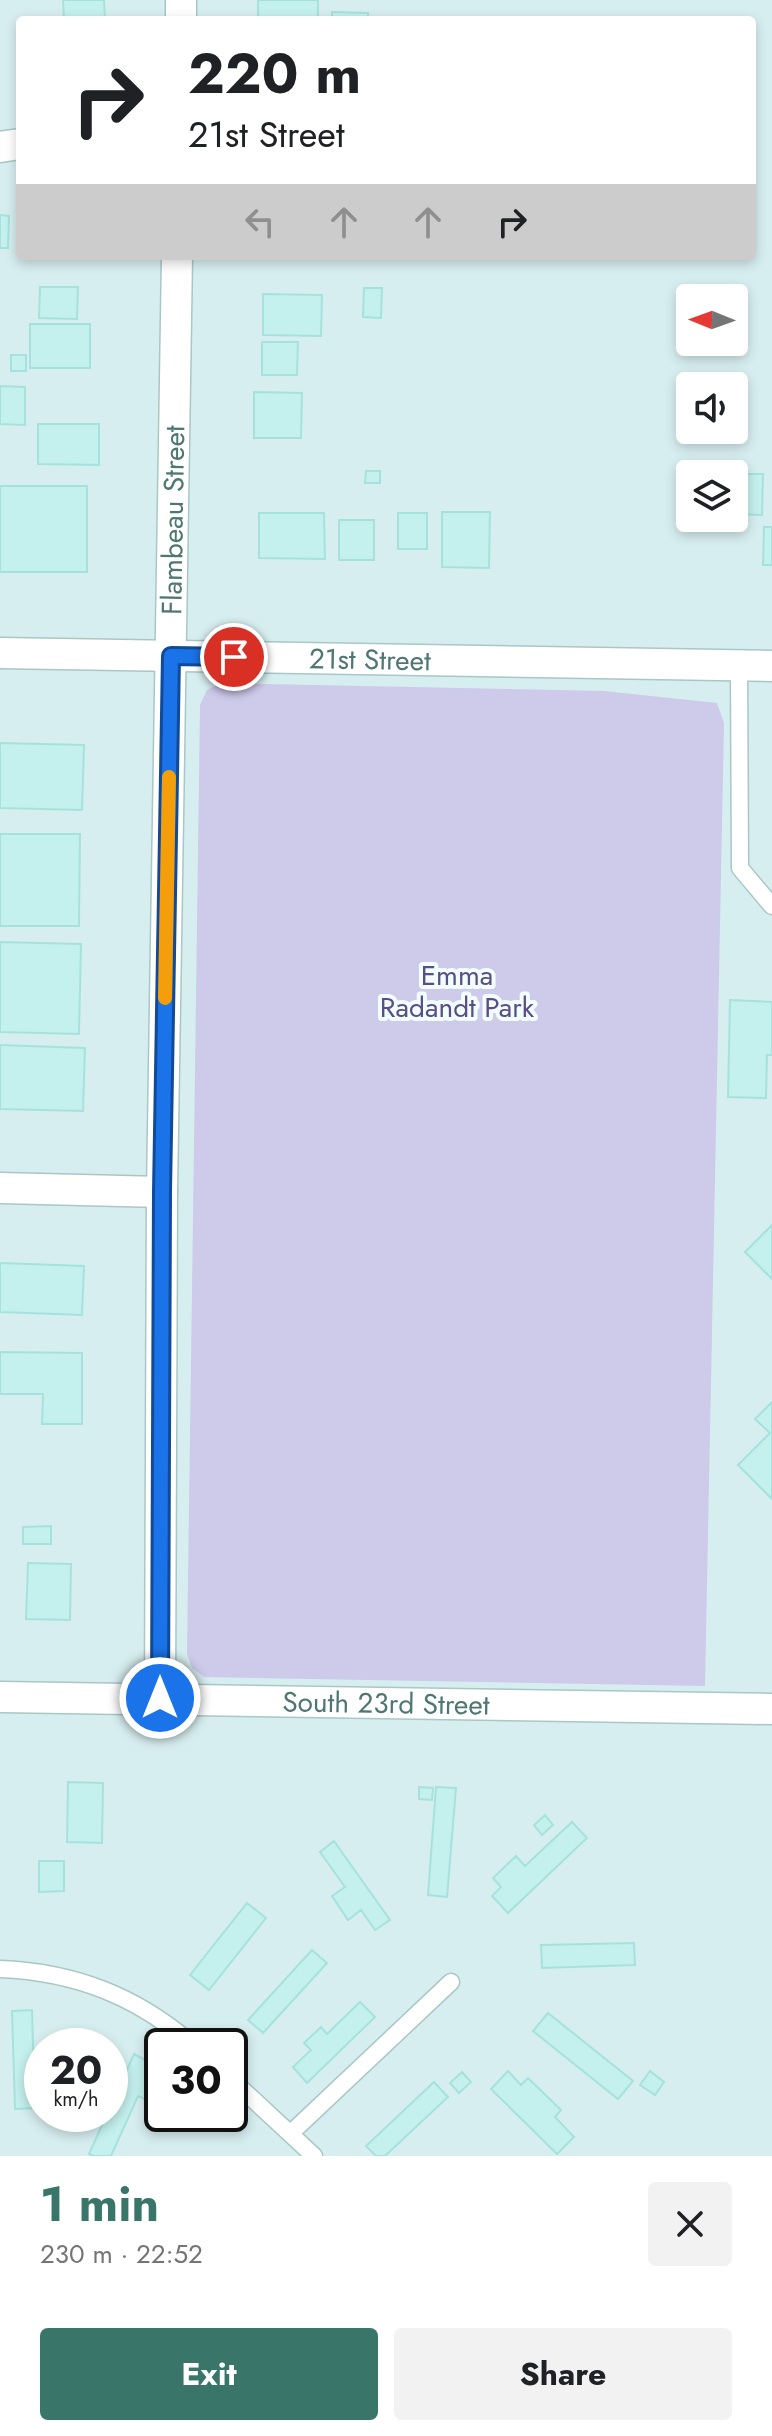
<!DOCTYPE html>
<meta charset="utf-8">
<style>
:root{--surface:#fff;--page:#f2f2f2;--text:#202124;--muted:#757577;--accent:#397669}
body{margin:0;font-family:Jost,sans-serif;background:var(--page);color:var(--text);height:100vh;display:flex;flex-direction:column;font-size:30px;white-space:nowrap}
*{box-sizing:border-box;margin:0}
p{font-size:26px;color:var(--muted)}
.icon{flex:none;width:44px;height:44px;fill:none;stroke:currentColor;stroke-width:2;stroke-linecap:round;stroke-linejoin:round}
.map{position:relative;height:2156px;overflow:hidden}
.drawer{display:flex;flex-direction:column;background:var(--surface);flex:1}
.drawer>*{flex:none}
.top-card{position:absolute;left:16px;top:16px;width:740px;height:244px;border-radius:8px;box-shadow:0 4px 12px #0003;background:#fff;color:var(--text);overflow:hidden}
.needle{width:52px;rotate:271deg}
.tools{position:absolute;left:676px;top:284px;display:grid;gap:16px}
.tools a{display:grid;place-items:center;width:72px;height:72px;border-radius:8px;background:var(--surface);box-shadow:0 4px 12px #0003;font-size:40px}
.speed{position:absolute;left:24px;top:2028px;display:flex;gap:16px;font-size:40px;font-weight:700;text-align:center}
.speed>*{display:grid;place-content:center;width:104px;height:104px;border-radius:50%;background:var(--surface);box-shadow:0 4px 12px #0003;line-height:1}
.speed small{font-size:20px;font-weight:400}
.speed .limit{border:4px solid #111;border-radius:12px;background:#fff;color:#111}
.pin{position:absolute;display:grid;place-items:center;width:68px;height:68px;color:#fff;margin:-34px;border:4px solid #fff;border-radius:50%;box-shadow:0 2px 8px #0007}
.me{position:absolute;width:88px;margin:-44px;rotate:0deg;stroke-linejoin:round;filter:drop-shadow(0 0 6px #0008)}
.turn{display:flex;align-items:center;gap:28px;height:168px;padding:0 40px;font-size:36px}
.turn .icon{width:104px;height:104px;stroke-width:2.5}
.turn b{display:block;font-size:56px;line-height:68px}
.lanes{display:flex;align-items:center;height:76px;padding:0 40px;background:#0003;justify-content:center;gap:40px;direction:ltr}
.lanes .off{opacity:.35}
.round{display:grid;place-items:center;flex:none;width:84px;height:84px;border-radius:8px;background:var(--page)}
.headline{display:flex;align-items:center;justify-content:space-between;height:136px;padding:0 40px}
h1{font-size:48px;font-weight:700;line-height:60px;color:var(--accent)}
.cta{display:flex;gap:16px;margin-top:auto;padding:16px 40px}
.cta a{flex:1;height:92px;border-radius:8px;background:var(--accent);color:#fff;font-size:32px;font-weight:700;line-height:92px;text-align:center}
.cta a+a{background:var(--page);color:var(--text)}
.map>svg:first-child{display:block}
.residential{fill:#d7eef0;fill-rule:evenodd}
.green{fill:#cecaea}
.building{fill:#c4f0ed;stroke:#a6e2dd;stroke-width:2}
.lines{fill:none;stroke-linecap:round;stroke-linejoin:round}
.service-casing{stroke:#a9c7c6;stroke-width:19}
.minor-casing{stroke:#a9c7c6;stroke-width:33}
.service{stroke:#fff;stroke-width:16}
.minor{stroke:#fff;stroke-width:30}
.route-casing{stroke:#114b97;stroke-width:20}
.route{stroke:#1a73e8;stroke-width:14}
.slow{stroke:#f59e0b;stroke-width:14}
.labels{text-anchor:middle;dominant-baseline:central;stroke-width:8;stroke-linejoin:round;paint-order:stroke}
.street-label{font-size:28px;fill:#4f7772;stroke:#f2fdfe}
.park-label{font-size:28px;fill:#5b4d87;stroke:#f2fdfe}
</style>
<div class="map">
<svg width="772" height="2156" viewBox="0 0 772 2156">
<rect width="100%" height="100%" fill="#ecfafc"/>
<path class="residential" d="M0 0H772V2156H0ZM20 20H752V256H20ZM690 298H734V342H690ZM690 386H734V430H690ZM690 474H734V518H690ZM42 2046H110V2114H42ZM162 2046H230V2114H162Z"/>
<path class="green" d="M221 683 604 691 717 703 724 723 705 1686 204 1677 192 1668 187 1654 200 705 207 690Z"/>
<path class="building" d="M63 0H104L105 20H64Z
M258 0H318V20H258Z
M332 12 368 13V20H332Z
M0 215 9 216 8 248H0Z
M40 287H78L77 319 39 318Z
M364 288H382L381 318 363 317Z
M263 294 322 295 321 336 263 335Z
M30 324H90V368H30Z
M262 342H298L297 375H262Z
M11 355H26V371H11Z
M0 386 25 387V425L0 424Z
M254 392 302 393 301 438H254Z
M38 424H99V465L38 464Z
M366 471H380V483H365Z
M727 474H763L762 515 734 514V474Z
M0 486H87V572H0Z
M442 512H490L489 568 442 567Z
M259 513H324L325 559 259 558Z
M398 513H427V549H398Z
M339 520H374V560H339Z
M764 527H772V565H763Z
M0 743 84 745 82 810 0 808Z
M0 834H80L79 926H0Z
M0 942 81 944 79 1034 0 1032Z
M730 1000 772 1002V1055H767L766 1098 728 1097Z
M0 1045 85 1048 83 1111 0 1109Z
M772 1225V1279L745 1252Z
M0 1263 84 1266 82 1315 0 1312Z
M0 1352 82 1353V1424H42L43 1394H0Z
M772 1402V1499L738 1465 770 1433 755 1419Z
M51 1526V1544H23V1527Z
M28 1563 71 1564 70 1620 26 1619Z
M68 1782 103 1783 102 1843 67 1842Z
M419 1787 433 1788 432 1800 419 1799Z
M436 1787 456 1788 447 1897 428 1895Z
M545 1815 553 1825 542 1835 534 1825Z
M572 1822 587 1838 508 1913 492 1896 501 1887 493 1878 516 1856 525 1866Z
M334 1841 390 1920 375 1930 361 1910 348 1920 332 1896 345 1887 320 1852Z
M39 1861H64V1891L39 1892Z
M247 1903 266 1918 209 1990 190 1975Z
M634 1943 635 1965 542 1968 541 1945Z
M312 1950 327 1963 263 2033 248 2020Z
M360 2002 375 2017 307 2083 293 2067 311 2050 304 2043 321 2027 327 2034Z
M32 2010 35 2108 15 2109 12 2011Z
M548 2013 633 2081 618 2099 533 2031Z
M134 2054 151 2063 148 2071 159 2077 149 2101 138 2096 111 2156H93L89 2154Z
M508 2071 521 2085 528 2078 561 2110 555 2117 574 2137 557 2154 491 2089Z
M650 2071 664 2082 655 2095 640 2085Z
M462 2072 471 2082 459 2093 450 2083Z
M434 2082 448 2097 385 2156H376L366 2146Z"/>
<g class="lines">
<defs>
<path id="service" d="M739 665 740 868 772 906
M0 1969C75 1972 137 1996 194 2046
M230 2078 314 2156
M291 2133 451 1982"/>
<g id="minor">
<path d="M181 20V0"/>
<path d="M0 147 20 144"/>
<path id="s1" d="M0 653 772 666"/>
<path d="M0 1188 162 1192"/>
<path id="s2" d="M0 1697 772 1709"/>
<path id="s3" d="M160 1698 162 1192 177 256"/>
</g>
</defs>
<use href="#service" class="service-casing"/>
<use href="#minor" class="minor-casing"/>
<use href="#service" class="service"/>
<use href="#minor" class="minor"/>
</g>
<g class="lines">
<defs>
<path id="route" d="M160 1698 162 1192 171 656 234 657"/>
</defs>
<use href="#route" class="route-casing"/>
<use href="#route" class="route"/>
<path class="slow" d="M165 998 169 777"/>
</g>
<g class="labels">
<g class="street-label">
<text stroke="none"><textPath href="#s3" startOffset="1178">Flambeau Street</textPath></text>
<text stroke="none"><textPath href="#s1" startOffset="370">21st Street</textPath></text>
<text stroke="none"><textPath href="#s2" startOffset="386">South 23rd Street</textPath></text>
</g>
<g class="park-label">
<text x="457" y="975">Emma<tspan x="457" dy="32">Radandt Park</tspan></text>
</g>
</g>
</svg>
<div class="tools">
<a><svg class="needle" viewBox="-14 -14 28 28"><path d="M0-13l5 13h-10z" fill="#e53935"/><path d="M0 13l5-13h-10z" fill="#757577"/></svg></a>
<a><svg class="icon" aria-label="sound" viewBox="0 0 24 24"><path d="M4 9h4l5-4v14l-5-4H4zM17 9q2 3 0 6"/></svg></a>
<a><svg class="icon" aria-label="layers" viewBox="0 0 24 24"><path d="M12 4l9 5-9 5-9-5zM3 14l9 5 9-5"/></svg></a>
</div>
<div class="speed"><div>20<small>km/h</small></div><div class="limit">30</div></div>
<div class="pin" style="left:234px;top:657px;background:#d93025"><svg class="icon" aria-label="arrive" viewBox="0 0 24 24"><path d="M6 21V4h12l-3 4 3 4H6"/></svg></div>
<svg class="me" style="left:160px;top:1698px" viewBox="-20 -20 40 40"><circle r="17" fill="#1a73e8" stroke="#fff" stroke-width="3"/><path d="M0-11L8 9 0 5-8 9z" fill="#fff"/></svg>
<div class="top-card">
<div class="turn"><svg class="icon" aria-label="right" viewBox="0 0 24 24"><path d="M7 20v-9h11M14 6l5 5-5 5"/></svg><div><b>220 m</b>21st Street</div></div>
<div class="lanes"><svg class="icon off" aria-label="left" viewBox="0 0 24 24"><path d="M17 20v-9H6M10 6l-5 5 5 5"/></svg><svg class="icon off" aria-label="ahead" viewBox="0 0 24 24"><path d="M12 20V5M6 11l6-6 6 6"/></svg><svg class="icon off" aria-label="ahead" viewBox="0 0 24 24"><path d="M12 20V5M6 11l6-6 6 6"/></svg><svg class="icon" aria-label="right" viewBox="0 0 24 24"><path d="M7 20v-9h11M14 6l5 5-5 5"/></svg></div>
</div>
</div>
<section class="drawer">
<div class="headline"><div><h1>1 min</h1><p>230 m · 22:52</p></div><a class="round"><svg class="icon" aria-label="close" viewBox="0 0 24 24"><path d="M6 6l12 12M18 6L6 18"/></svg></a></div>
<div class="cta"><a>Exit</a><a>Share</a></div>
</section>
